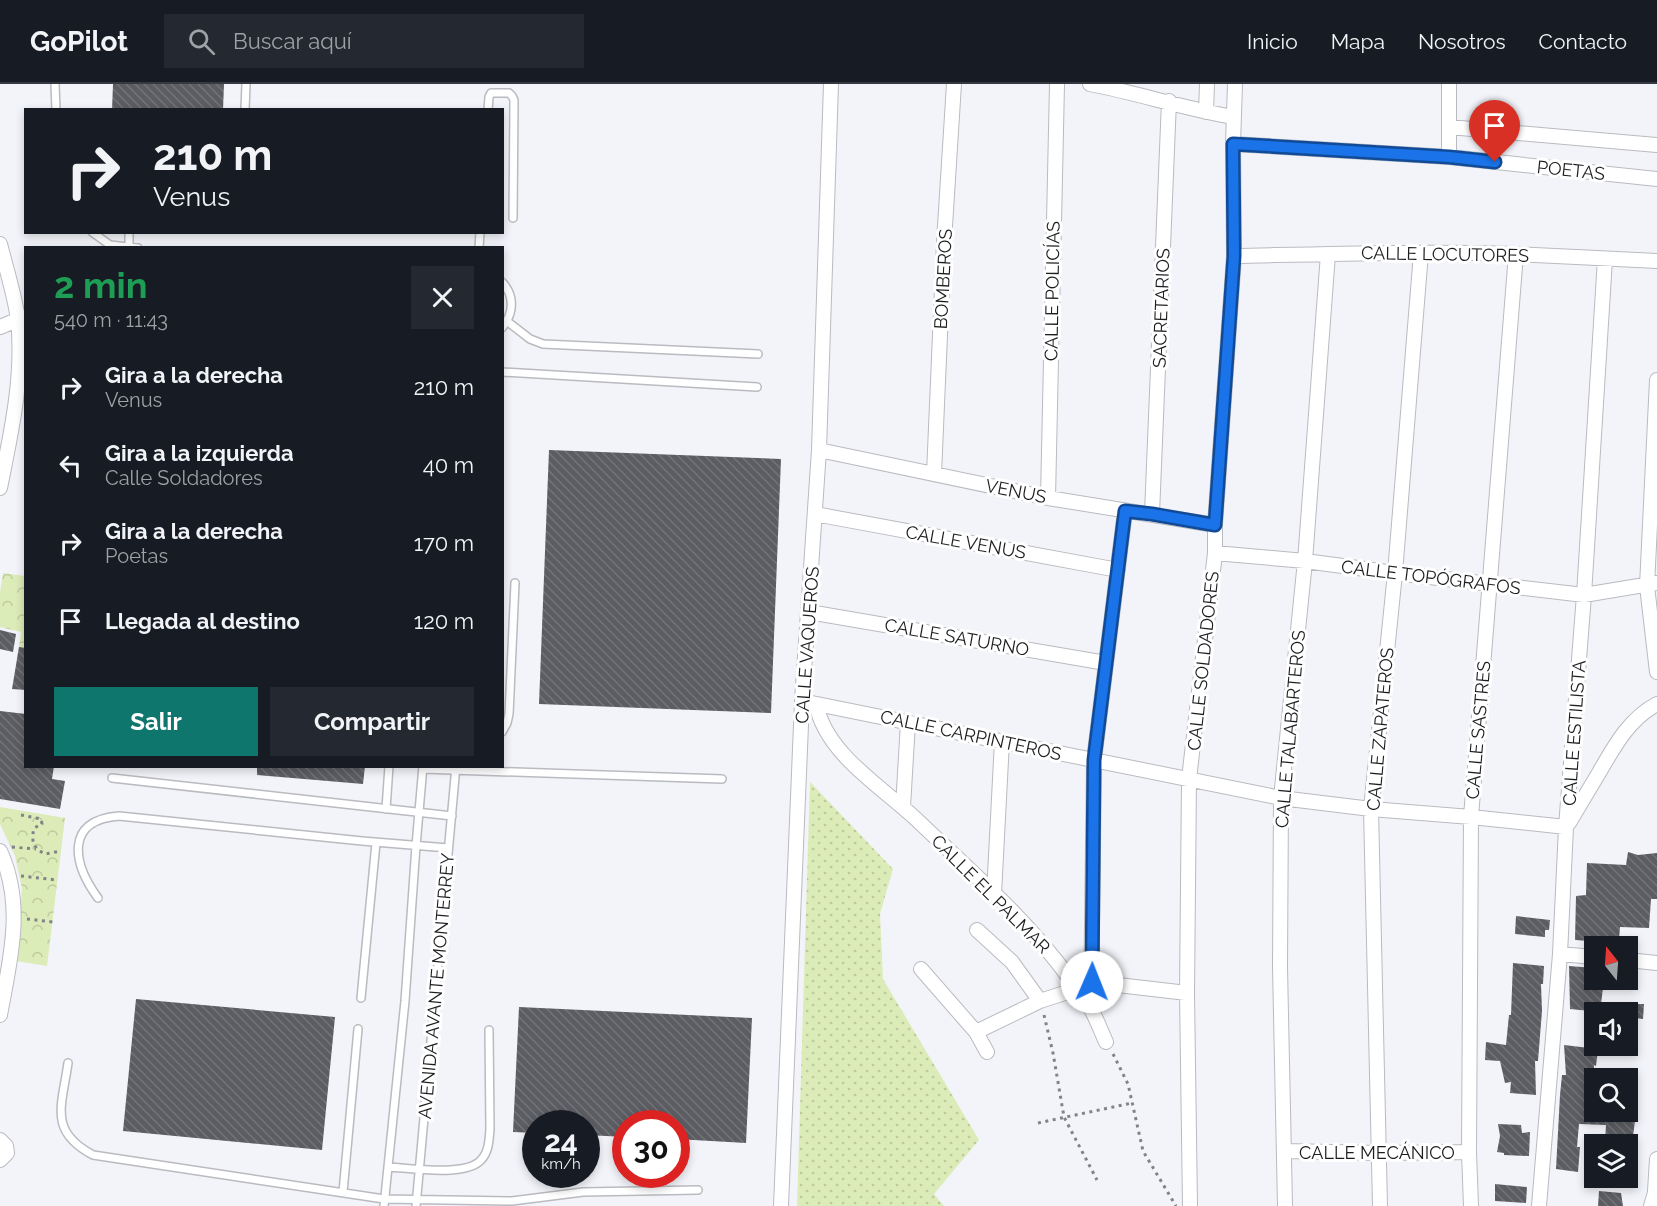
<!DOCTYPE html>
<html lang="es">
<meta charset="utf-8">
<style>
:root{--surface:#171b24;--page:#242831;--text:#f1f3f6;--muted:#9ea1a6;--line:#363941;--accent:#0f766e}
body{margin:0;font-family:Raleway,sans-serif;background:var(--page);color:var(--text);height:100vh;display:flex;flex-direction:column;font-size:22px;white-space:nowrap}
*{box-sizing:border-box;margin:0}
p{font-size:20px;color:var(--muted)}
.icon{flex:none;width:33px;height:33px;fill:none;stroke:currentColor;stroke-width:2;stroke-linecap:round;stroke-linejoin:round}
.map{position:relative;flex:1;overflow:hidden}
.panel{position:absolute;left:24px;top:162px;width:480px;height:522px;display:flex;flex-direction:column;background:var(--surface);border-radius:0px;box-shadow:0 3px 9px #0003}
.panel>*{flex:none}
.banner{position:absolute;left:24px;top:24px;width:480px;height:126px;border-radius:0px;box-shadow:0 3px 9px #0003;background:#171b24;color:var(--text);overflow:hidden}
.needle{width:39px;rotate:343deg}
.buttons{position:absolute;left:1584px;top:852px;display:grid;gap:12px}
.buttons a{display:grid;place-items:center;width:54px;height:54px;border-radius:0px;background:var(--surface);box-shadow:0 3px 9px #0003;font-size:30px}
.speed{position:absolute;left:522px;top:1026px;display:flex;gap:12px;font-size:30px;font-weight:700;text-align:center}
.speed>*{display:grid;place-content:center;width:78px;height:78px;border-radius:50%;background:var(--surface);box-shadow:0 3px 9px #0003;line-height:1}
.speed small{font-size:15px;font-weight:400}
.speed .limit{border:9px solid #d22;background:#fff;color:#111}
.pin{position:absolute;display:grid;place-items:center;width:51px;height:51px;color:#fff;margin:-62px -26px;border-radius:50% 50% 50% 0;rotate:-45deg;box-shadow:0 0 6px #0007}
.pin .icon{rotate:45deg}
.me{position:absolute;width:66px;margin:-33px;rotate:1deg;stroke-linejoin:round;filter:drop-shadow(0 0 4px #0008)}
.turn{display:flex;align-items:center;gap:21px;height:126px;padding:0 30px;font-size:27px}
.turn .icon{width:78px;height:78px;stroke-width:2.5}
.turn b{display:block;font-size:42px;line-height:51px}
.round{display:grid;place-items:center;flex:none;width:63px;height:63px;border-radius:0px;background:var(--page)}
.head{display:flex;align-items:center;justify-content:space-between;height:102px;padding:0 30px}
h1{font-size:36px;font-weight:700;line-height:45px;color:#1e9e55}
.cta{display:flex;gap:12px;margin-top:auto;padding:12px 30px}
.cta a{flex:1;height:69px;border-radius:0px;background:var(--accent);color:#fff;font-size:24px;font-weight:700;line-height:69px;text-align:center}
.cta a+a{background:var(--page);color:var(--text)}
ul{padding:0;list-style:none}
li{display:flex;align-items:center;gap:18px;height:78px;padding:0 30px}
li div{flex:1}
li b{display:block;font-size:22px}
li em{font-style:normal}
header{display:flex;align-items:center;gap:36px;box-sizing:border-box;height:84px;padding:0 30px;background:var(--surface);border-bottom:2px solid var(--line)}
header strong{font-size:28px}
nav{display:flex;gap:33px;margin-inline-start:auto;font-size:21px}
.search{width:420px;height:54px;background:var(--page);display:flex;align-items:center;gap:15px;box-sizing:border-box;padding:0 21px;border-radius:0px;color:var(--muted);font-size:22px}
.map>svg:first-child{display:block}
.grass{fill:url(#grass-dots)}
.park{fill:url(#park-crowns)}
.building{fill:url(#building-back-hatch)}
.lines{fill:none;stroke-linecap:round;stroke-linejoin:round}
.service-casing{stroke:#b9bbc0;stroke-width:10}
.minor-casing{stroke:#b9bbc0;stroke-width:16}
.path{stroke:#828387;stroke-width:3;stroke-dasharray:3 4.5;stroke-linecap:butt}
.service{stroke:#fff;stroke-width:7}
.minor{stroke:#fff;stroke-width:14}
.route-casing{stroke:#114b97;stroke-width:15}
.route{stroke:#1a73e8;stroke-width:10}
.labels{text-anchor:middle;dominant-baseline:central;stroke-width:6;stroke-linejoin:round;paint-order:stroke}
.street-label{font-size:18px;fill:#1c1d1f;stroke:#fff}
</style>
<header>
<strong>GoPilot</strong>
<div class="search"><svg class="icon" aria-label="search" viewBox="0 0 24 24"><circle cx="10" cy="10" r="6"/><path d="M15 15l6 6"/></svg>Buscar aquí</div>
<nav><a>Inicio</a><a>Mapa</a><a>Nosotros</a><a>Contacto</a></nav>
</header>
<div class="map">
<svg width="1657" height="1122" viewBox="0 0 1657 1122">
<defs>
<pattern id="grass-dots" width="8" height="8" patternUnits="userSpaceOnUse" patternTransform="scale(1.5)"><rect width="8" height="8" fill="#dcecb8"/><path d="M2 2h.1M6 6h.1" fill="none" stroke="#bcca9e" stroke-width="1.8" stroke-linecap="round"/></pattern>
<pattern id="park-crowns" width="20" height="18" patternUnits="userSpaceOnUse" patternTransform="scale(1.5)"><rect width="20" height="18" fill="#dcecb8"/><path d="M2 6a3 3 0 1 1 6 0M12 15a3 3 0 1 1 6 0" fill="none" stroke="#bcca9e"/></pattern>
<pattern id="building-back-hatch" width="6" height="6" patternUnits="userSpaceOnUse" patternTransform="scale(1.5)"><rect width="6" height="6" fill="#5b5d62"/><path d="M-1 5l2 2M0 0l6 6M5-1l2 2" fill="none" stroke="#737478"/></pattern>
</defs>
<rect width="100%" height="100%" fill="#f2f4f9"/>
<path class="grass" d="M810 698 893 785 880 830 883 895 979 1056 934 1110 944 1122H797Z"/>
<path class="park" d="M3 489 25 492V573L18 572 21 548 0 543V508Z
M0 723 65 734 47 882 16 877 22 804 15 772 0 740Z"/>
<path class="building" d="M113 0H224L223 26H112Z
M549 366 781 375 771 629 539 620Z
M0 546 16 550 13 568 0 565Z
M19 563 26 564V606L12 605Z
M0 627 26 630V682H54L52 695 65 697 60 725 0 715Z
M257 682H365L363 700 257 691Z
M1628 768 1638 771 1657 769V815H1651L1649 844 1620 843 1619 855 1605 858 1575 856 1576 812 1586 811 1587 779 1626 781Z
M1516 832 1550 836 1549 846H1545V853L1515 850Z
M1513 879 1544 882 1543 900H1541L1542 927 1538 977H1535L1536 1011 1510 1009 1511 998 1505 999 1500 977 1485 976 1486 958 1506 961 1509 931H1511Z
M1569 882 1594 884V896H1604L1600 928 1570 925Z
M136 915 335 933 322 1066 123 1047Z
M1628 920H1644L1643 935 1628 933Z
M519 923 752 934 746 1059 676 1055V1040H626V1053L586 1051V1040H536V1049L513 1048Z
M1564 961 1598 965 1596 982 1594 981V1028L1636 1029 1632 1060H1612V1057H1605L1606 1041 1579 1040 1577 1063H1580L1578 1088 1556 1085 1560 1011 1562 991H1566Z
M1498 1040 1521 1041 1522 1049 1530 1048 1529 1072 1504 1071V1069L1497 1068 1500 1052Z
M1495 1100 1527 1103 1526 1119 1495 1117Z
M1599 1107 1621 1109 1623 1122H1598Z"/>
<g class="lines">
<defs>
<path id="service" d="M55 0 56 26
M245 26 246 0
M488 26 489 13 491 9H509L512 12 514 16 513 134
M92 148 110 161 138 164
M129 148V163
M479 164 480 148
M502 198C515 212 514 229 502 244
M508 238 530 255 543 260 758 270
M502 288 757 303
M502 648 507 639 509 630 515 499
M423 685 722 695
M112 694 452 732
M386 725 389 682
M98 814C73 780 64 736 119 732L362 757 448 764
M361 914 376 759
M68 979C62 1022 48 1047 93 1071L384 1115 512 1117 583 1108 698 1106
M389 1083C410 1084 466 1093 481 1076 489 1068 489 1056 490 1045L489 946
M343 1108 358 945
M384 1122 405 917 416 762 423 682
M416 1122 456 682"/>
<path id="minor" d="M1090 0C1138 9 1185 25 1234 33
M1449 0V73
M1206 28 1207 0
M1449 43 1657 61
M1233 60 1449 73 1657 95
M0 160C6 184 15 212 18 236 24 293 11 349 0 404
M1234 172C1328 170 1422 167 1516 170 1563 172 1610 175 1657 177
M0 243 24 233
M1657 296 1647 502 1657 588
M819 366 1048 414 1215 441
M934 390 944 158 954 0
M1048 414 1057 0
M815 430 1118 486
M1152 430 1169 17
M1215 469 1305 477 1395 489 1584 511 1657 499
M809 528 1106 579
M802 617 1281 714 1371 725 1471 733 1566 743
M816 620C826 670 881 702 916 735 969 786 1027 835 1070 895 1077 905 1085 915 1091 925 1097 936 1101 947 1106 958
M903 723 908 638
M1569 739C1579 722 1590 704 1600 687 1615 661 1630 634 1657 620
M0 767C25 821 10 876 0 931
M994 810 1002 657
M977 846 1012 878 1040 917
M1560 870 1594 873
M1628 876 1657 879
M921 885 976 948 987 968
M1092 898 1187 909
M1091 924 1094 676 1125 427
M976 948 1040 917 1077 905
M0 1056 6 1062 7 1069 0 1076
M1284 1067 1378 1069 1469 1068
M1655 1107 1657 1075
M781 1122 802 617 819 366 831 0
M1190 1122 1187 909 1189 695 1215 469V441L1234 172 1233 60 1235 0
M1285 1122 1280 883 1281 714 1305 477 1328 170
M1380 1122 1371 725 1395 489 1421 169
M1471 1122 1469 1068 1471 733 1516 170
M1539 1122 1560 870 1566 743 1584 511 1605 175
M1651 1122 1657 1102"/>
</defs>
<use href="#service" class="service-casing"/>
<use href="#minor" class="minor-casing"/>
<path class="path" d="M21 731 41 735 42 740 34 744C31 757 33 764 45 770L61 767
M12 763 36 765
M21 792 57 796
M27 835 53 838
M1044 931 1053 969 1064 1033 1097 1096
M1113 970 1128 1000 1143 1067 1176 1122
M1038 1039 1132 1019"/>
<use href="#service" class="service"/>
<use href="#minor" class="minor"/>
</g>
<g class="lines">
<defs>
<path id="route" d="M1092 898 1094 676 1125 427 1152 430 1215 441 1234 172 1233 60 1449 73 1495 78"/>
</defs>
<use href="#route" class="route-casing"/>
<use href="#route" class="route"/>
</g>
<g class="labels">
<g class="street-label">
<text transform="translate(1571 86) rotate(6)">POETAS</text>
<text transform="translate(1445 170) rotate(1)">CALLE LOCUTORES</text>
<text transform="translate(943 195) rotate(-87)">BOMBEROS</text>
<text transform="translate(1052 207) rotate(-89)">CALLE POLICÍAS</text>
<text transform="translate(1161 224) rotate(-88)">SACRETARIOS</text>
<text transform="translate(1016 407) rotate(11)">VENUS</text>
<text transform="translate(966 458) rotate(10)">CALLE VENUS</text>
<text transform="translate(1431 493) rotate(7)">CALLE TOPÓGRAFOS</text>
<text transform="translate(957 553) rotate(10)">CALLE SATURNO</text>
<text transform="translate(807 561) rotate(-86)">CALLE VAQUEROS</text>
<text transform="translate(1203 577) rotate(-84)">CALLE SOLDADORES</text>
<text transform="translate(1290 645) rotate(-85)">CALLE TALABARTEROS</text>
<text transform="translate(1380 645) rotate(-85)">CALLE ZAPATEROS</text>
<text transform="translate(1478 646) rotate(-85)">CALLE SASTRES</text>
<text transform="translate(1574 649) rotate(-86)">CALLE ESTILISTA</text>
<text transform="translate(971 651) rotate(12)">CALLE CARPINTEROS</text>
<text transform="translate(991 810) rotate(45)">CALLE EL PALMAR</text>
<text transform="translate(436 902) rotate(-85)">AVENIDA AVANTE MONTERREY</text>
<text x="1377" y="1068">CALLE MECÁNICO</text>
</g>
</g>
</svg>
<div class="buttons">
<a><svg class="needle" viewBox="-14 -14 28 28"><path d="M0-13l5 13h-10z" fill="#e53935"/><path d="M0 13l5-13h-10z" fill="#9ea1a6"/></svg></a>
<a><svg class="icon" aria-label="sound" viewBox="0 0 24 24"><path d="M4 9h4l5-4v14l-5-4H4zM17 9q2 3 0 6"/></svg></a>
<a><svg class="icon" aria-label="search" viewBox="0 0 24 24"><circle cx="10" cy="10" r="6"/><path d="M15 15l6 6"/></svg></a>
<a><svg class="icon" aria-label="layers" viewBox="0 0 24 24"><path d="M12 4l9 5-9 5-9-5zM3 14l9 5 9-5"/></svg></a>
</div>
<div class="speed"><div>24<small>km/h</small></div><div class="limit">30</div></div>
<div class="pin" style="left:1495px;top:78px;background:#d93025"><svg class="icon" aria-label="arrive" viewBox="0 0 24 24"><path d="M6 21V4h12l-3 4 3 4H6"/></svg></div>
<svg class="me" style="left:1092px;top:898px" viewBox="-20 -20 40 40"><circle r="19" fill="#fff"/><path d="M0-13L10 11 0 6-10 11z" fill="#1a73e8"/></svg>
<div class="banner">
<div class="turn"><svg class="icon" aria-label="right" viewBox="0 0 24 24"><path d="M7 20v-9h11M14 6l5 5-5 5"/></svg><div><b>210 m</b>Venus</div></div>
</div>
<section class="panel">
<div class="head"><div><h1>2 min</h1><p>540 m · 11:43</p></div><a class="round"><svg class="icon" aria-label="close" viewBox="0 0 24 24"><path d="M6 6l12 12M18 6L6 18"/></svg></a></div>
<ul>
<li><svg class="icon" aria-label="right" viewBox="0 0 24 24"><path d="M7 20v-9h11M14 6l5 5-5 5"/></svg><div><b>Gira a la derecha</b><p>Venus</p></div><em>210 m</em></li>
<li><svg class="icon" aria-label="left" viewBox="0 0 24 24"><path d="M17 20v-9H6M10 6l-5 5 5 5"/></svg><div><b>Gira a la izquierda</b><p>Calle Soldadores</p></div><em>40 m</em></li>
<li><svg class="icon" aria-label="right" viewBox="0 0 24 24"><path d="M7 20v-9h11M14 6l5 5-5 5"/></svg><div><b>Gira a la derecha</b><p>Poetas</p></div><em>170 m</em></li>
<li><svg class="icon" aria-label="arrive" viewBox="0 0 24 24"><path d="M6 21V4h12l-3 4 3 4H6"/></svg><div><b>Llegada al destino</b></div><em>120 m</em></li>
</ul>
<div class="cta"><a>Salir</a><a>Compartir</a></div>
</section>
</div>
